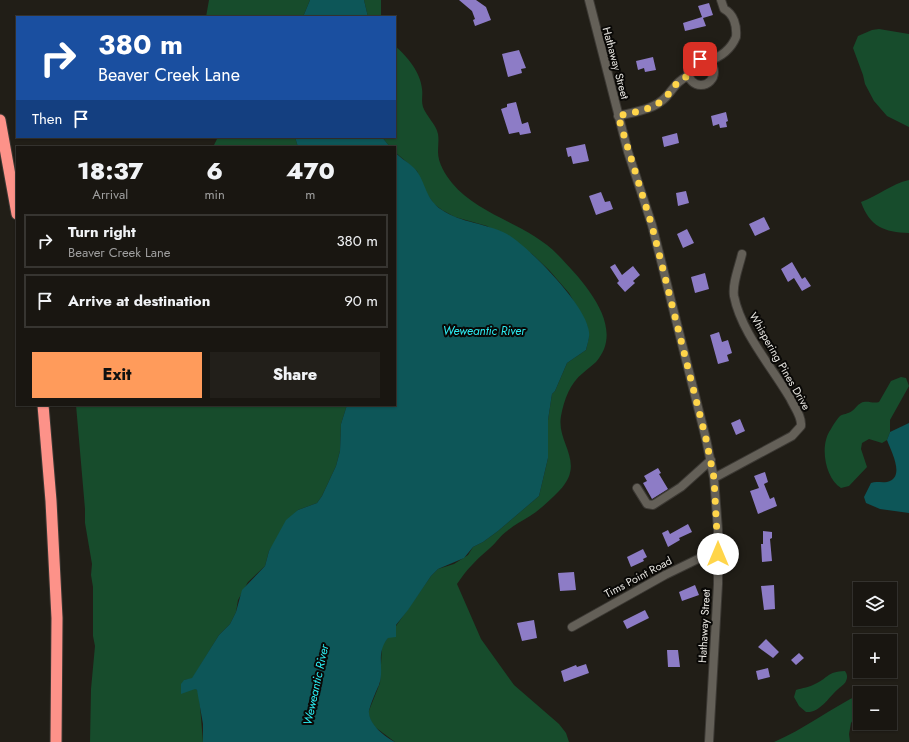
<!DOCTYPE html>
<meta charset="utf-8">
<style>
:root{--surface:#191611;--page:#221f1a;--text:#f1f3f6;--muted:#9f9f9f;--line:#373531;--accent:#ff9b5b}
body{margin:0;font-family:Jost,sans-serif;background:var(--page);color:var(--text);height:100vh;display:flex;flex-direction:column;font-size:15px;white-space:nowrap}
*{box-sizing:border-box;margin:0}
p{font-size:13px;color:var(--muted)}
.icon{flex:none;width:22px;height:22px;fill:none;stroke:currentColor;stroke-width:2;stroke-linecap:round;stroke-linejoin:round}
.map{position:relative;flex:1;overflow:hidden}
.side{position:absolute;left:16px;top:146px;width:380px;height:260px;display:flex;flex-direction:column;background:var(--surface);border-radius:0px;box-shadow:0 1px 3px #0004,0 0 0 1px var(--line)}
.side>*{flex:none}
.banner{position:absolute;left:16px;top:16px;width:380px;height:122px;border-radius:0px;box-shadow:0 1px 3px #0004,0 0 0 1px var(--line);background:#1a4fa0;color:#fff;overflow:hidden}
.buttons{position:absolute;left:853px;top:582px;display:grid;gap:8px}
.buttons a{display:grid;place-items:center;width:44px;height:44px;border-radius:0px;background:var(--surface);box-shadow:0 1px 3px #0004,0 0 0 1px var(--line);font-size:20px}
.pin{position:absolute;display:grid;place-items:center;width:34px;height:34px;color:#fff;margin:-17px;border-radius:8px;box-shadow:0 2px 6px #0006}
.me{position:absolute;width:44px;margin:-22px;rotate:0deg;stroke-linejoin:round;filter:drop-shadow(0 0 3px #0008)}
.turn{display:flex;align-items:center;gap:14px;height:84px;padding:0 16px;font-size:18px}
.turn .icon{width:52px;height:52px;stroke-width:2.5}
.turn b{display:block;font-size:28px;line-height:34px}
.then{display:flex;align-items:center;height:38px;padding:0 16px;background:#0003;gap:8px;font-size:15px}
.eta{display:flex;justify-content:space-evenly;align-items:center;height:68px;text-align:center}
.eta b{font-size:24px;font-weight:800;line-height:28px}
.primary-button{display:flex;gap:8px;margin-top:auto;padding:8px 16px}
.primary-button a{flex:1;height:46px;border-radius:0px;background:var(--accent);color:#111;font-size:16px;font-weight:800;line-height:46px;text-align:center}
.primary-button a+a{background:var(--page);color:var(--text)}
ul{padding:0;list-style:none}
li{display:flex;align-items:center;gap:12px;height:54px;margin:0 8px 6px;padding:0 8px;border:2px solid var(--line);border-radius:0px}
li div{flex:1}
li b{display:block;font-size:15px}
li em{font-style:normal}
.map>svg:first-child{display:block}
.green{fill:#174c2c}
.water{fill:#0d5658}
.building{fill:#8d7cc6}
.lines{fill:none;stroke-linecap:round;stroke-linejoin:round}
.minor-casing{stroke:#3c3934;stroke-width:10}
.highway-casing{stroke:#3c3934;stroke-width:13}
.minor{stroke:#646058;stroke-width:8}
.highway{stroke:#fd9289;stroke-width:11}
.route{stroke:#ffd54a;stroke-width:7;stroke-dasharray:0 12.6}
.labels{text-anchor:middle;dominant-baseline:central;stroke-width:4;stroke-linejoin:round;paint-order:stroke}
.street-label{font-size:11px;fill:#e9e7e2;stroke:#090806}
.water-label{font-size:12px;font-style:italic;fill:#2becf2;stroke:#090806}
</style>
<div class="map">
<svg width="909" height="742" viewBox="0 0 909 742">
<rect width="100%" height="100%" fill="#211e17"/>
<path class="green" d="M209 0H310L303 17H206Z
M364 0H381V17H368Z
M879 29 909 34V127L887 116 874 101 865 84 863 75 853 48 858 36 872 30Z
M395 46C407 56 421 73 422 89 423 95 421 101 423 107 426 116 436 124 438 134 439 140 438 146 438 152 438 163 445 174 452 183 479 216 529 224 558 255 583 281 627 327 596 362 592 366 587 369 583 373 570 383 564 400 561 416 556 444 587 462 559 491 550 500 541 509 530 516 522 521 514 525 507 531 500 536 496 543 490 548 477 559 466 570 457 584L481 639 514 685 559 724 566 733 569 742H395L375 727 371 721 368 713 380 683 382 646 431 576 438 569 454 564 468 555 473 547 483 542 498 531 539 496 548 458V420L552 394 555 391 567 363 586 350 589 337 587 325 569 293 549 270 532 254 487 226 455 217 442 210 434 204 425 191 417 171 395 152V147H390L382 137H395Z
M218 137H295L298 147H213Z
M909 180V233C884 232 870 227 861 202 878 196 891 184 909 180Z
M901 377 906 378 909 386 890 420V432L887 440 882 443 869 439 862 443 861 449 867 467 849 486 841 488C825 478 819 445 831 429 833 425 837 419 840 416 843 414 848 414 852 411 855 409 857 405 861 403 867 400 873 404 879 402L891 381Z
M76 405H347L341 424 340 451 336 466 322 496 317 503 298 510 269 551 265 566 248 582 238 600 236 612 230 624 219 635 192 679 184 680 197 690 199 694 203 742H90L91 689 95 646 93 636V587L91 575 92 564 85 523V509Z
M845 671C847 674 848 677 846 681 845 684 840 687 837 690 828 698 820 713 806 712L799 706 794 697 796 690C802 688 810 687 815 684 830 677 826 672 845 671Z
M881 687 884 690 880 693H862Z
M860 694V710L851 723 849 734 850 742H774C804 729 830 709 860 694Z"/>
<path class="water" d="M310 0H364L368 17H303Z
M295 137H382L390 147H298Z
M395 152C401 159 410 163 416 170 426 183 425 199 442 210 461 223 486 223 507 234 529 247 587 306 589 332 590 338 587 345 586 350L567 363 555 391 552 394 548 420V458L539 496 498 531 483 542 473 547 464 558 438 569 431 576 408 610 396 625V637L388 638C375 654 385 668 379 685 377 689 368 710 369 713 370 725 385 737 395 742H203V724L197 690 195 689 181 694V684L184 680 192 678 219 635 230 624 236 612 242 590 265 566 269 551 286 520 298 510 317 503 322 496 336 466 340 451 341 424 347 405H395Z
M909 423V513L880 509 866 503 864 497 871 483C876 481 881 483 887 482 906 478 891 451 887 440L890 432Z"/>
<path class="building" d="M459 0H476L486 7 491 20 475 26 473 20 475 19 472 11Z
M709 3 713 15 703 18 706 26 685 31 683 23 702 17 698 6Z
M519 50 526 68 521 69 522 73 508 77 502 54Z
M653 57 656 70 645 72 644 68 638 70 636 61Z
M516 102 522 124 528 122 531 133 520 135 519 132 509 134 501 109 507 107V104Z
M726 112 728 121 726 122 727 127 720 128 719 124 713 126 711 116Z
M677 133 679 143 664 147 662 137Z
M585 144 589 161 573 164 571 156 568 157 566 148Z
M686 191 689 203 678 206 676 193Z
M601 192 605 202 610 201 613 209 596 215 589 196Z
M764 217 770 229 755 236 749 224Z
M687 229 694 243 683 248 677 234Z
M792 262 802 279 805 277 811 286 802 291 794 278 788 282 781 269Z
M615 264 622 275 633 266 640 275 633 281 635 283 625 292 617 283 619 281 610 267Z
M705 273 709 289 695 293 691 277Z
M719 332 722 342 728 340 732 353 727 355 729 361 718 364 710 335Z
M740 419 745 431 736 435 731 423Z
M658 468 661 473 659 474 668 489 652 499 643 483 647 481 644 476Z
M765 472 768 482 764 484 770 499 774 497 777 506 758 514 750 491 759 488 754 476Z
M688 524 692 532 679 538 680 540 668 547 662 533 668 530 670 534Z
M763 531 772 532V538L770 539 772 561 762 562 761 544H763Z
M643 549 647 557 643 559 644 561 631 567 627 557Z
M574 572 576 590 560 591 558 573Z
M695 585 699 595 682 601 679 592Z
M774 585 775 609 764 610 761 586Z
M645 610 649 618 627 629 623 621Z
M534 620 537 638 522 641 517 623Z
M766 639 779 652 773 658 758 647Z
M667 650H678L680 667H668Z
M799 653 804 658 796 665 791 660Z
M586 664 589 673 564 682 561 671 576 665 577 667Z
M768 668 770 677 758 680 756 671Z"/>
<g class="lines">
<defs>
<path id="minor" d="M589 0 628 152 652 225 706 439 714 478 718 530V584L709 742
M688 72a13 13 0 1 1 26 0a13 13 0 1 1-26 0Z
M708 61C721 57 731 49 736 37 737 26 734 14 724 9L721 0
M618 116C634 112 654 110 666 97 674 88 677 81 688 76
M714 478 792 436 801 426C802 416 794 407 790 398 772 367 741 332 734 296 732 284 739 267 742 254
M637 488 647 504 653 505 681 487 711 460
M572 627 665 575 700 558 718 553"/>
<path id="highway" d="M0 120 17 214
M43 405 51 501 57 618 56 742"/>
</defs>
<use href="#minor" class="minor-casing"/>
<use href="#highway" class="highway-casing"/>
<use href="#minor" class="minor"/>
<use href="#highway" class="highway"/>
</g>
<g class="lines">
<path class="route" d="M700 59C691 61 688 67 688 76 676 81 674 88 666 97 654 110 634 112 618 116L652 226 706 439 714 478 718 554"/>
</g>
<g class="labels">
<g class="street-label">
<text transform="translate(616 63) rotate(75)">Hathaway Street</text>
<text transform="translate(780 361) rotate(60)">Whispering Pines Drive</text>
<text transform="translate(638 577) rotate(-28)">Tims Point Road</text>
<text transform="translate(704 626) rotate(-87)">Hathaway Street</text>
</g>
<g class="water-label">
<text x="484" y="331">Weweantic River</text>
<text transform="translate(316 685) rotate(-78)">Weweantic River</text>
</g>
</g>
</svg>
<div class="buttons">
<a><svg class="icon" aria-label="layers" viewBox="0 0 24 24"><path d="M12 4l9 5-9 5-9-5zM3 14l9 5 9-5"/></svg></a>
<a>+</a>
<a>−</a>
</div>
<div class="pin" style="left:700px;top:59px;background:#d93025"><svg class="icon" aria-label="arrive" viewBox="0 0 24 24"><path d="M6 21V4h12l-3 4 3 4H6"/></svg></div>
<svg class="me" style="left:718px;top:554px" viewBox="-20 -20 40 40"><circle r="19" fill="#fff"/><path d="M0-13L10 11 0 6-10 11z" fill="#ffd54a"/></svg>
<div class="banner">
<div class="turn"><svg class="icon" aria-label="right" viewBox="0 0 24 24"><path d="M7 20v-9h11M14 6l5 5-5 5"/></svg><div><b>380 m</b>Beaver Creek Lane</div></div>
<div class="then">Then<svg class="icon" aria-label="arrive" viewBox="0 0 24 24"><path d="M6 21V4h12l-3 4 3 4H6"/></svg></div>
</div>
<section class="side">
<div class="eta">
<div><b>18:37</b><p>Arrival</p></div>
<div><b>6</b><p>min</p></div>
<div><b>470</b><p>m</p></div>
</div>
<ul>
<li><svg class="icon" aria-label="right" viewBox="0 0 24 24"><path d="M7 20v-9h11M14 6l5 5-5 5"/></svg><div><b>Turn right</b><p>Beaver Creek Lane</p></div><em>380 m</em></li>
<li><svg class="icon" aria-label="arrive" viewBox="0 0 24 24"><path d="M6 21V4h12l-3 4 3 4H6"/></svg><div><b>Arrive at destination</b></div><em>90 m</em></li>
</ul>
<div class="primary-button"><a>Exit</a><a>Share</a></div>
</section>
</div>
